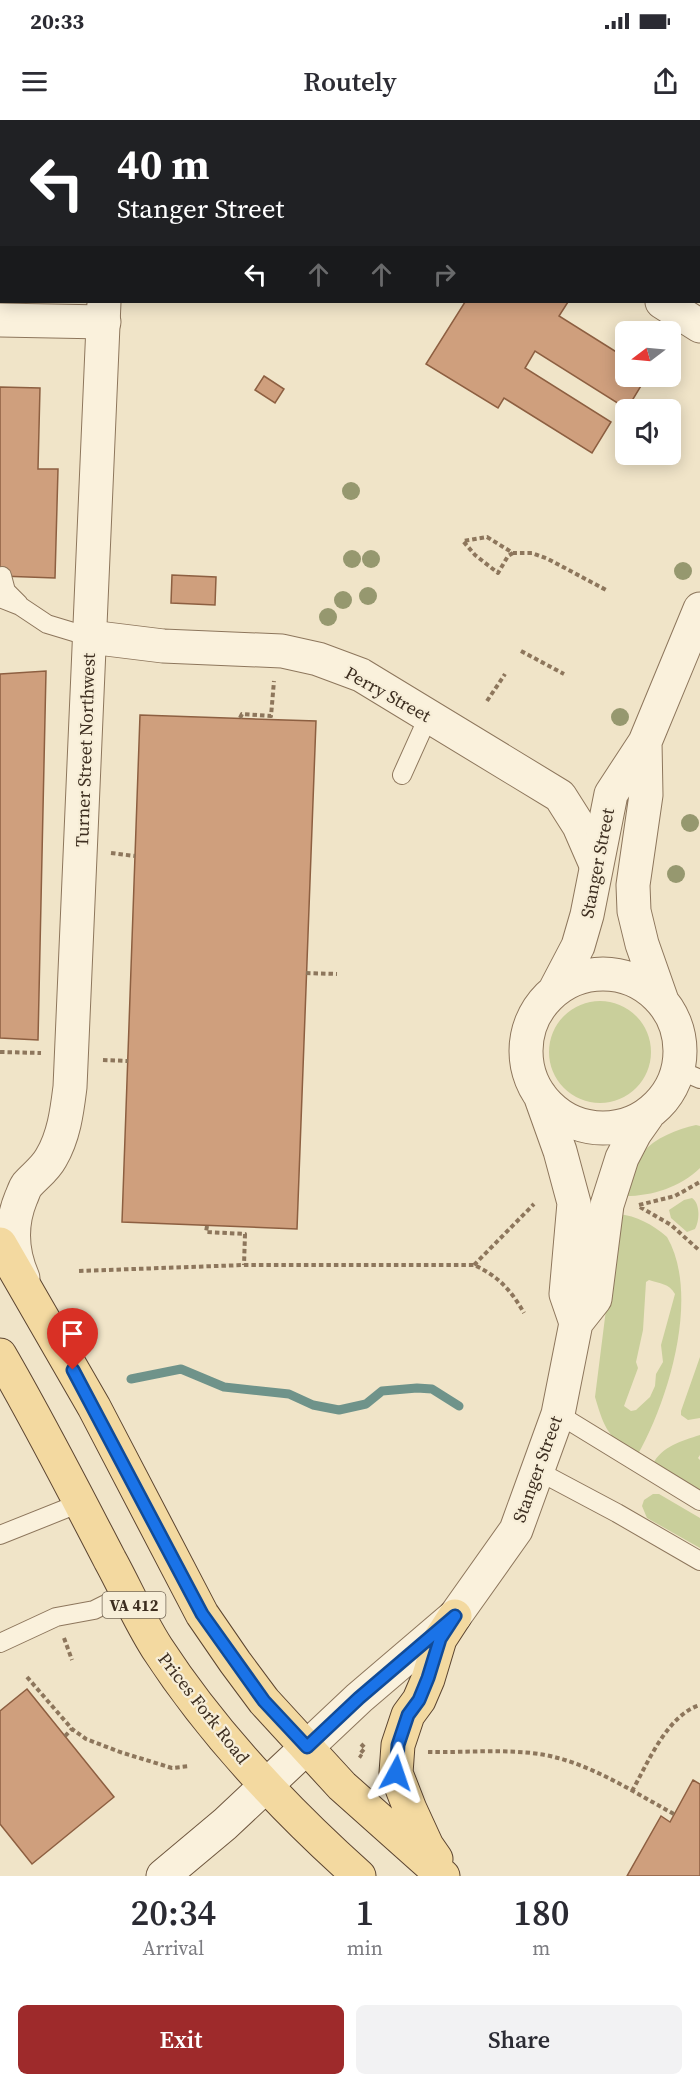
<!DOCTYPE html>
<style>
:root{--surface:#fff;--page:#f2f2f3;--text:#2b2b33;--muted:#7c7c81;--accent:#9e2a2b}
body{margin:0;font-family:"Source Serif 4",serif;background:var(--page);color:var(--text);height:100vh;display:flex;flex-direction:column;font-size:22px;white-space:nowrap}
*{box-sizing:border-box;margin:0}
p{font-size:20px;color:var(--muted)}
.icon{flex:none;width:33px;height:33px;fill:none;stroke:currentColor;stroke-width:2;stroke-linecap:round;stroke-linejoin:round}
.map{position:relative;height:1756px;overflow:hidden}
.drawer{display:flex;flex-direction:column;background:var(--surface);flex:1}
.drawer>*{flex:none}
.hud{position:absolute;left:0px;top:0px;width:700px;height:183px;box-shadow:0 3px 15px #0003;background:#202124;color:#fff;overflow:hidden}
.needle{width:39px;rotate:254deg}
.buttons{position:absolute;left:615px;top:201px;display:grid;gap:12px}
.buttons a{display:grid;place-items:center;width:66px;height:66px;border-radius:9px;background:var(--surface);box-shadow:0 3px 15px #0003;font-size:30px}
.pin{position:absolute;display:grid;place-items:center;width:51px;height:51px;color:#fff;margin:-62px -26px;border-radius:50% 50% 50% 0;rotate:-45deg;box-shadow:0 0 6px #0007}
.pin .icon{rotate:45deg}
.me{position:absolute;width:66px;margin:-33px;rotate:5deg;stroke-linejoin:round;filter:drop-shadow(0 0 4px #0008)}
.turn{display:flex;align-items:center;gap:21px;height:126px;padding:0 18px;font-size:27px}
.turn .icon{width:78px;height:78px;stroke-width:2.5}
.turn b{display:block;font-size:42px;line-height:51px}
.lanes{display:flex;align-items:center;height:57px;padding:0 18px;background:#0003;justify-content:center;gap:30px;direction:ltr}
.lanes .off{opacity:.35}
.eta{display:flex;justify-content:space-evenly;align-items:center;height:102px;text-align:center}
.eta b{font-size:36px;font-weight:600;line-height:42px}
.primary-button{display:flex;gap:12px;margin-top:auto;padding:12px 18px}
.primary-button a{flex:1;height:69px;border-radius:9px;background:var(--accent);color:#fff;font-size:24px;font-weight:600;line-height:69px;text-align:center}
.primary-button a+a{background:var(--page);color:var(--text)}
.status{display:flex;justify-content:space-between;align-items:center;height:42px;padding:0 30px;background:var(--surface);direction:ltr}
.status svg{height:16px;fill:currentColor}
header{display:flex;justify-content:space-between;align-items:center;height:78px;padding:0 18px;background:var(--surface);font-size:27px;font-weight:600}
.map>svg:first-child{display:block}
.green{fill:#c9cf9b;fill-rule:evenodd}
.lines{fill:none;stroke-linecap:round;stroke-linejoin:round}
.stream{stroke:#6f938a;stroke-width:9}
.building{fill:#cf9f7d;stroke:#8d5f41;stroke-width:1.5}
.service-casing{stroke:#8d765c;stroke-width:20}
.minor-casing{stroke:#8d765c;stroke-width:35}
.tertiary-casing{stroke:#8d765c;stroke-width:35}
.secondary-casing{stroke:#6f573f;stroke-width:35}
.primary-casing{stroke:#5b4430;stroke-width:35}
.path{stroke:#8d765c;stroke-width:4;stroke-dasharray:4.5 3;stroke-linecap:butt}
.service{stroke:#faf1dc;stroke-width:18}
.minor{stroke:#faf1dc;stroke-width:33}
.tertiary{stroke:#faf1dc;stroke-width:33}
.secondary{stroke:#faf1dc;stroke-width:33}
.primary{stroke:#f3d9a0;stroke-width:33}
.tree{fill:#96986f}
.route-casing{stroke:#114b97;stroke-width:15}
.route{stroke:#1a73e8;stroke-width:10}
.labels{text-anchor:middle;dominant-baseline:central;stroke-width:4.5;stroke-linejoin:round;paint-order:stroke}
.shield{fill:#f7eed8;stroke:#756857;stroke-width:1.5}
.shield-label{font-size:16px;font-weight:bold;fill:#3d2e20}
.street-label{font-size:18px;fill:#3d2e20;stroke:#f7eed8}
</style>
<div class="status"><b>20:33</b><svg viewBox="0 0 49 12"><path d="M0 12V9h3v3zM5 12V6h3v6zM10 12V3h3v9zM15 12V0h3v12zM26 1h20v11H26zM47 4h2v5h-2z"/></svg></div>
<header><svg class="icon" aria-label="menu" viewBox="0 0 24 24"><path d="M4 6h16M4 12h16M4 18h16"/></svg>Routely<svg class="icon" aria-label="share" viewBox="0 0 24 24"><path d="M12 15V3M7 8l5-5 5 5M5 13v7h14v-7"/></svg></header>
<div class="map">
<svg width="700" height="1756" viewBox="0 0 700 1756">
<rect width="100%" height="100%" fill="#f0e4c8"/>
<path class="green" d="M636 0H700V43L699 2Z
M549 932a51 51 0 1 1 102 0a51 51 0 1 1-102 0Z
M696 1005 700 1006V1048C679 1068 650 1077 621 1076 627 1063 632 1044 642 1033 655 1018 677 1009 696 1005Z
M692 1078C700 1083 700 1100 695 1109L687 1112 671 1098 669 1090 684 1080Z
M618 1094C637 1096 652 1104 667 1117 700 1174 670 1278 637 1336 608 1316 605 1311 595 1277ZM649 1160C660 1164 669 1163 675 1174L661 1225 663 1242 656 1254 655 1266 650 1277 636 1290 631 1291 624 1286 638 1248 636 1242 643 1210 646 1162Z
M700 1237V1298L688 1300 681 1295V1291Z
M700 1315V1335L698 1338 700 1340V1372L653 1344C662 1326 682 1321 700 1315Z
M653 1374H659L700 1398V1428L647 1398 642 1386 644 1380Z"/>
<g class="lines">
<path class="stream" d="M131 1259 181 1249 224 1267 289 1274 313 1285 339 1290 366 1284 382 1271 417 1268 432 1269 459 1286"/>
</g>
<path class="building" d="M0 0H75V2H2V159H0Z
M529 0H624L626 2H528Z
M699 51 700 52V161L699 160Z
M465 182H568L559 196 626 238V256H647L627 289 535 231 525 248 611 302 592 333 504 278 498 288 426 244Z
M264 256 284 269 275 283 255 270Z
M0 267 40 268 38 349H58L55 458 0 456Z
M172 455 216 457 215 485 171 483Z
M46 551 38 920 0 918V554Z
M140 595 316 601 297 1109 122 1102Z
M27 1569 114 1677 32 1744 0 1704V1591Z
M693 1660 700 1664V1756H627L661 1696 670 1702Z"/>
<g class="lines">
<defs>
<path id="service" d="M2 456 6 471 19 484
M0 478 20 486 47 504 90 517
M402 655 429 595
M679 950 700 959
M558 1294 700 1381
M538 1351 617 1393 700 1441
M0 1415 80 1383
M0 1523 56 1497 94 1490 128 1473"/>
<path id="minor" d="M380 0 382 2
M662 182 700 206
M0 200 104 202
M90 517 163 526 282 531 318 539 361 555 560 676 579 706 596 745"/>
<path id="tertiary" d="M113 2V0
M645 622 646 675 633 765 634 791 642 824 662 881
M526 931a77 77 0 1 1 154 0a77 77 0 1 1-154 0Z
M556 868 578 826 587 795 611 674 645 622 700 489
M540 975 560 1031 574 1083 566 1174 576 1203
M23 1158C11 1131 10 1105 21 1078 23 1074 24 1069 27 1065 35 1056 45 1049 51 1038 64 1016 67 991 70 967L104 182
M307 1627 359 1578 455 1496 516 1410 558 1294 576 1203 595 1179 607 1085 622 1038 635 1013 647 996"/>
<path id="secondary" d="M163 1756 225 1704 307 1627"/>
<path id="primary" d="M0 1124 94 1287 202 1494 235 1542 264 1581 342 1666 443 1756
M0 1235C39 1302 74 1371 110 1440 126 1469 139 1500 157 1528 213 1614 283 1688 359 1756
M436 1739 427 1726 410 1689 396 1653 398 1625 408 1595 419 1580 428 1559 440 1519 455 1496"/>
</defs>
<use href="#service" class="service-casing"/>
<use href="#minor" class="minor-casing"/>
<use href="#tertiary" class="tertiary-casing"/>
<use href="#secondary" class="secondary-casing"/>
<use href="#primary" class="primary-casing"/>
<path class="path" d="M636 0 638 2
M699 43H700
M513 433 508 436 498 453 475 435 463 421 487 417 513 433H532L548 439 608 471
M521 531 564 554
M487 581 505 554
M240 598 242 594 271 596 274 561
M111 733 135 736
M306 853 337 854
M0 932 41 933
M103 940 128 941
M639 1085 675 1076 700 1062
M640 1087 671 1105 700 1131
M207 1106 206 1112 245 1114 244 1145
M474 1145 534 1084
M79 1151 244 1145H474C498 1156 511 1170 524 1193
M64 1518 72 1540
M27 1557 72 1609 86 1619 120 1632 172 1648 190 1646
M65 1616 72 1609
M361 1624 365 1628 359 1635 362 1637
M428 1632C467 1633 520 1627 558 1638 599 1649 637 1674 674 1694
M632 1671C648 1643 667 1595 700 1585"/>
<use href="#service" class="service"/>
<use href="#minor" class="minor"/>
<use href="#tertiary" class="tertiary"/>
<use href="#secondary" class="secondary"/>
<use href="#primary" class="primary"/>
</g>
<g class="tree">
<circle cx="351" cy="371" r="9"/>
<circle cx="352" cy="439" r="9"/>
<circle cx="371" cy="439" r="9"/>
<circle cx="683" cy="451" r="9"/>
<circle cx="368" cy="476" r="9"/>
<circle cx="343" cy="480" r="9"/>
<circle cx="328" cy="497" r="9"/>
<circle cx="620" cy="597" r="9"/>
<circle cx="690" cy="703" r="9"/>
<circle cx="676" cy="754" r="9"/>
</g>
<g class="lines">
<defs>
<path id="route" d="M73 1250 202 1494 264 1581 307 1627 359 1578 455 1496 440 1519 428 1558 419 1580 408 1595 398 1625 396 1653"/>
</defs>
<use href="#route" class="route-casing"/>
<use href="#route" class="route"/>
</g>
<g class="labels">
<rect class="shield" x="102.5" y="1472" width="63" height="26" rx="4.5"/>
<g class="shield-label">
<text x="134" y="1485">VA 412</text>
</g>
<g class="street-label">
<text transform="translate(388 574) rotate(29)">Perry Street</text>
<text transform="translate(85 630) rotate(-88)">Turner Street Northwest</text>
<text transform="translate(597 743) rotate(-79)">Stanger Street</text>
<text transform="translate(537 1349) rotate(-70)">Stanger Street</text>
<text transform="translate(204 1588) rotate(52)">Prices Fork Road</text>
</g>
</g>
</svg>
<div class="buttons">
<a><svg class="needle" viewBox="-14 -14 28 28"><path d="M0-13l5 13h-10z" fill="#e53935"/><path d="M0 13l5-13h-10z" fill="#7c7c81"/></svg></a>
<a><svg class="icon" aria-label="sound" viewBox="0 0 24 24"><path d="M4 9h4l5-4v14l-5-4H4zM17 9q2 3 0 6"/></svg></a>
</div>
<div class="pin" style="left:73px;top:1250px;background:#d93025"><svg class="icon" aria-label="arrive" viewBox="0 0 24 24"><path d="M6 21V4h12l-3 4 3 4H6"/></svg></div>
<svg class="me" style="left:396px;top:1653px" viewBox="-20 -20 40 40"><path d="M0-17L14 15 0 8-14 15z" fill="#1a73e8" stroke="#fff" stroke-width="4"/></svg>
<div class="hud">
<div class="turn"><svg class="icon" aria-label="left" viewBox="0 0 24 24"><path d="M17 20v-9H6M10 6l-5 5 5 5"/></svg><div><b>40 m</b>Stanger Street</div></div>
<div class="lanes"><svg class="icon" aria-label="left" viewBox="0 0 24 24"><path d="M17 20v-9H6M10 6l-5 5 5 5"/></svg><svg class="icon off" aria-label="ahead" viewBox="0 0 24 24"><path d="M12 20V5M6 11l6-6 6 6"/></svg><svg class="icon off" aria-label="ahead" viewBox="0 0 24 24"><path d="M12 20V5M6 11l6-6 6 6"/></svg><svg class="icon off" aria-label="right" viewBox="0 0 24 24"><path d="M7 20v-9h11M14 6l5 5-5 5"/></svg></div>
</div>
</div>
<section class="drawer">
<div class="eta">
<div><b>20:34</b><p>Arrival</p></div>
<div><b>1</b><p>min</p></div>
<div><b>180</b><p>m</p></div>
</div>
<div class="primary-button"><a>Exit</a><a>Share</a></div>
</section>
